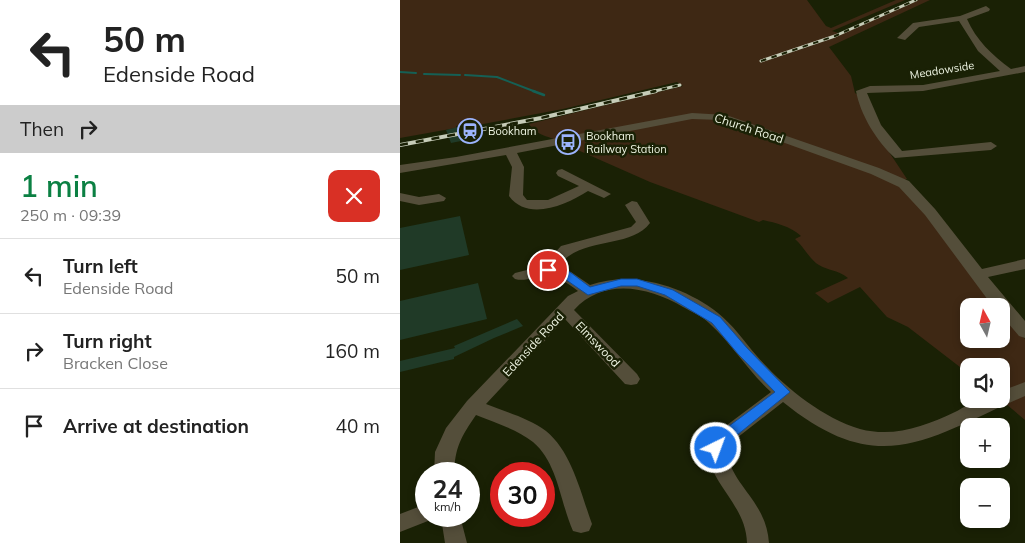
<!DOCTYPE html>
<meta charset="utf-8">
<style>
:root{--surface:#fff;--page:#f2f2f2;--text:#222;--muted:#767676;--line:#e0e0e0;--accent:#0b8043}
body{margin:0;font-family:Mulish,sans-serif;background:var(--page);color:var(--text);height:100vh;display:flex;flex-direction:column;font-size:19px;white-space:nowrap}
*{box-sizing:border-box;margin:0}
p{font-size:16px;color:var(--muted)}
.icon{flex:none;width:28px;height:28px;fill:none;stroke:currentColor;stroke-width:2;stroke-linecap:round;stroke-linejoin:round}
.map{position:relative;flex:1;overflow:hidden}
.details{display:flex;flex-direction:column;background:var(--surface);width:400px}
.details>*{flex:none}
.top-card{background:#fff;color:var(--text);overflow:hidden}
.needle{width:32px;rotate:352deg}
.fabs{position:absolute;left:560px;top:298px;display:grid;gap:10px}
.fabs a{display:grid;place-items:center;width:50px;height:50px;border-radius:10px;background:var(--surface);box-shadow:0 2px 8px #0003;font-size:25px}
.speed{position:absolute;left:15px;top:462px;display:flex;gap:10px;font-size:25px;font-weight:700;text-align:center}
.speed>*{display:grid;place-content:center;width:65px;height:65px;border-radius:50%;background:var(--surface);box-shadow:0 2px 8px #0003;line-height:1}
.speed small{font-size:12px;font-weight:400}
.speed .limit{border:8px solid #d22;background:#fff;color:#111}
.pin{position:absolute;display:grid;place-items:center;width:42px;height:42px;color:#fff;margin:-21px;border:2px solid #fff;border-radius:50%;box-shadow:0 1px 5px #0007}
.me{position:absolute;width:55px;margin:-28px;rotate:42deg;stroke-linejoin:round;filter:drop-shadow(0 0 4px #0008)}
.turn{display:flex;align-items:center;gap:18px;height:105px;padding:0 20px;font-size:22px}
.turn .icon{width:65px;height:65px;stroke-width:2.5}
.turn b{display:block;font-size:35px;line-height:42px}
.then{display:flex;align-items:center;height:48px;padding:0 20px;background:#0003;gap:10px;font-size:19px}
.round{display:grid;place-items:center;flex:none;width:52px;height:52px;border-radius:10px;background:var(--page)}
.summary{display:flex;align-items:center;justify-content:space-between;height:85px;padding:0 20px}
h1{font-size:30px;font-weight:600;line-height:38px;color:var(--accent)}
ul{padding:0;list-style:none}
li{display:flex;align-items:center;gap:15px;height:75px;padding:0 20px;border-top:1px solid var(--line)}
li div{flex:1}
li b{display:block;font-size:19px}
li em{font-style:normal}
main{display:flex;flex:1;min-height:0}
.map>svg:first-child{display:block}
.green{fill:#3e2814}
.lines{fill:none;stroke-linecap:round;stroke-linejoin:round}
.stream-far1{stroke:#156055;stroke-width:2}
.stream{stroke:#156055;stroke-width:2.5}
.building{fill:#203a27}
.minor{fill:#544e3a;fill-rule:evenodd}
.rail-far1-casing{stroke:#c6ccb8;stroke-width:3}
.rail-casing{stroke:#c6ccb8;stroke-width:4}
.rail-far1{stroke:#1a2105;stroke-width:2;stroke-dasharray:5.5;stroke-linecap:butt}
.rail{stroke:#1a2105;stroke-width:2.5;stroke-dasharray:8;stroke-linecap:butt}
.route{fill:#1a73e8;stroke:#114b97}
.labels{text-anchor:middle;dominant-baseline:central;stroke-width:5;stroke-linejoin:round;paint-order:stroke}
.far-street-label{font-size:11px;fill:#edf3e1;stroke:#1a2105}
.far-poi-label{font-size:11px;fill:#edf3e1;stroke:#1a2105;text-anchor:start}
.street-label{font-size:12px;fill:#edf3e1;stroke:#1a2105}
</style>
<main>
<section class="details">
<div class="top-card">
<div class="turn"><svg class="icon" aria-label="left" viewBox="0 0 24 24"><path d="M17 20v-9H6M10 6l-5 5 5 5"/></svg><div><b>50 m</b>Edenside Road</div></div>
<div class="then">Then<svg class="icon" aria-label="right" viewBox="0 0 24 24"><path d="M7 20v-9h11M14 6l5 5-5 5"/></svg></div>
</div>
<div class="summary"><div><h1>1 min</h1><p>250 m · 09:39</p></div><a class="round" style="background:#d93025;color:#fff"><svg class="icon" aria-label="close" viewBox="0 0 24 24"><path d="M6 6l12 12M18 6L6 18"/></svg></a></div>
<ul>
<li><svg class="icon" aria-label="left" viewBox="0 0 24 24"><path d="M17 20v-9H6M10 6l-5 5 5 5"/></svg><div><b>Turn left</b><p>Edenside Road</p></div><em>50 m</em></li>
<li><svg class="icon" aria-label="right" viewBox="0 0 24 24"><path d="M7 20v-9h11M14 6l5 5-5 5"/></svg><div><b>Turn right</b><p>Bracken Close</p></div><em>160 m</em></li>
<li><svg class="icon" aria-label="arrive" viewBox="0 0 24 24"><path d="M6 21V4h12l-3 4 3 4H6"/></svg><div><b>Arrive at destination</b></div><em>40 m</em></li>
</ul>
</section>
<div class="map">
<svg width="625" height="543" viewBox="0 0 625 543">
<rect width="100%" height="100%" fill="#1a2105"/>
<path class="green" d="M0 0H407L426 26 431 28 496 0H505L432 31 441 34 519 0H530L429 47 451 76 455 93 458 95 485 146 507 179 502 180 513 197 595 306H569V339H601V313L625 339V420L600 399 601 366H569V374L508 327 487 317 460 287 428 303 415 293 448 278C436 269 429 271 419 265 411 261 403 246 395 239L401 236C390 226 376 223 363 220L359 222 250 182 164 144C152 136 137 137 129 124L283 86 277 82 163 109 67 127 65 125 56 126V128L0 138Z"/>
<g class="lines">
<path class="stream-far1" d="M0 72 16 73
M24 74 60 75
M65 75 97 77 136 92"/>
<path class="stream" d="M133 91 144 95"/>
</g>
<path class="building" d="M66 125 67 127 76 125 81 137 51 143 46 130Z
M60 216 69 255 0 270V228Z
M78 283 87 319 0 340V301Z
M117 319 123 326 94 338 54 357V359L0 372V361L55 348 54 346Z"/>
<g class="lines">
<path class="minor" d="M586 6 590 9 589 11 567 19C576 40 592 55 611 69L625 66V72L523 91 467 93 481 125 502 151 591 142 597 146 591 150 495 158C477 142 460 114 456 91L470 86 523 85 600 71 578 51 559 21 519 27 505 40 497 38 513 23 560 16Z
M292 113 326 115 479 168 509 181 535 209 582 269 625 259V269L588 277 625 321V338L619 336 601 315V306H594L588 300 525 215 499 187 471 174 321 120 292 119 117 153 124 167 123 195 127 200H148L179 186 158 176 156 173 158 170 162 169 211 194 204 198 188 191C166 205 128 222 109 196L112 167 106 155 0 173V165L56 157Z
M0 193 19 197 39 194 46 198 44 201 19 205 0 201Z
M232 201 237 202 250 223C230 250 179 235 157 268L171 272 190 285C232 270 284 286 318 313 333 325 344 341 356 355 383 386 421 417 460 429 494 438 525 426 555 412 563 408 573 401 582 399 588 398 595 399 601 399V391L625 382V396C527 438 481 481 383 402L333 441 326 450C332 487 366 500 369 543H347C346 505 312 487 306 449L319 431 371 392C348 371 332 344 309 323 302 316 292 312 283 307 249 287 204 277 174 310L237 374 240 379 237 384 231 385 225 384 165 319 86 404C106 412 129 418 146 431 172 452 181 494 192 524L189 531 181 533 173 531C160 502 158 463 133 442 117 429 95 423 76 415 61 437 55 447 54 474H34L35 452 46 428 67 401 168 296 178 291C163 280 153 273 134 278 127 279 122 281 115 279L112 276 115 273 143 266 161 246 231 227 236 222 225 205Z
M26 504V516H35L33 519 0 532V514Z
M38 516H60L67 543H45L42 524Z"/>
<defs>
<path id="rail-far1" d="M361 61 435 36 516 0
M251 92 280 85"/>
<path id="rail" d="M0 145 141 118 256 91"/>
</defs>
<use href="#rail-far1" class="rail-far1-casing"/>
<use href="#rail" class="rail-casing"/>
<use href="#rail-far1" class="rail-far1"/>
<use href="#rail" class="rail"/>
</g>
<path class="route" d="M148 267 170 272 190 287 221 279H237L273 290 320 317 347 348 390 392 331 440 322 453H311L309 448 321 432 375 392 338 354 312 323 265 295 237 286H221L188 295 162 277 144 273V268Z"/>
<defs>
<symbol id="station-ring" viewBox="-11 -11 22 22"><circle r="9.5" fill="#1a2105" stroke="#9cb4fd" stroke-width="1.5"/><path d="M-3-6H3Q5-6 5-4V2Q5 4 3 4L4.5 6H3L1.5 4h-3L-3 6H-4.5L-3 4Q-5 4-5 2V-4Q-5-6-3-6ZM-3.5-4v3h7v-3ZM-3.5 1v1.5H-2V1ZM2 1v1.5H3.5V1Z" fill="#9cb4fd"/></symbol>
<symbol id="bus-ring" viewBox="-11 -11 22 22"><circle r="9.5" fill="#1a2105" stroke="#9cb4fd" stroke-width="1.5"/><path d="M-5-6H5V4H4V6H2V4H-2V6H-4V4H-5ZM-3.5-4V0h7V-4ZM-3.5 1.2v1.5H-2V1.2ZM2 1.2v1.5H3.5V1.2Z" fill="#9cb4fd"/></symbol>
</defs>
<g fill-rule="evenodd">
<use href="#station-ring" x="56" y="117" width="28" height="28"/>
<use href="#bus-ring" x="154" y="128" width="28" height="28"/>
</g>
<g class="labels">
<g class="far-street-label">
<text transform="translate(542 70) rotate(-9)">Meadowside</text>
</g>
<g class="far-poi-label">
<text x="88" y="131">Bookham</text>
<text x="186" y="136">Bookham<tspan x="186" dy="13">Railway Station</tspan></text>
</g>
<g class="street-label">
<text transform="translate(349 128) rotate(18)">Church Road</text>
<text transform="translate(133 344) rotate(-47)">Edenside Road</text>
<text transform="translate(198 344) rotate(46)">Elmswood</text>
</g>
</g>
</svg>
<div class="fabs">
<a><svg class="needle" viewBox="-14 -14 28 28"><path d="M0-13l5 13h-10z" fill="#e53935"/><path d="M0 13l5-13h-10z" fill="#767676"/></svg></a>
<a><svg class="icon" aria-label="sound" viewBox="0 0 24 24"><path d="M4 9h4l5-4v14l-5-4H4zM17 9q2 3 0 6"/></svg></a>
<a>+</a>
<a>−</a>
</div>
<div class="speed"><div>24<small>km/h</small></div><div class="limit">30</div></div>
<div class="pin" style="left:148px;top:270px;background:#d93025"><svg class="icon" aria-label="arrive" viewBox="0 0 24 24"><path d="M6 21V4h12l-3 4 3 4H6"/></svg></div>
<svg class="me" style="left:316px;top:448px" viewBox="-20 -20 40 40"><circle r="17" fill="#1a73e8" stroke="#fff" stroke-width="3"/><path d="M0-11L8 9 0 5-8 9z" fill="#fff"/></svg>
</div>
</main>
